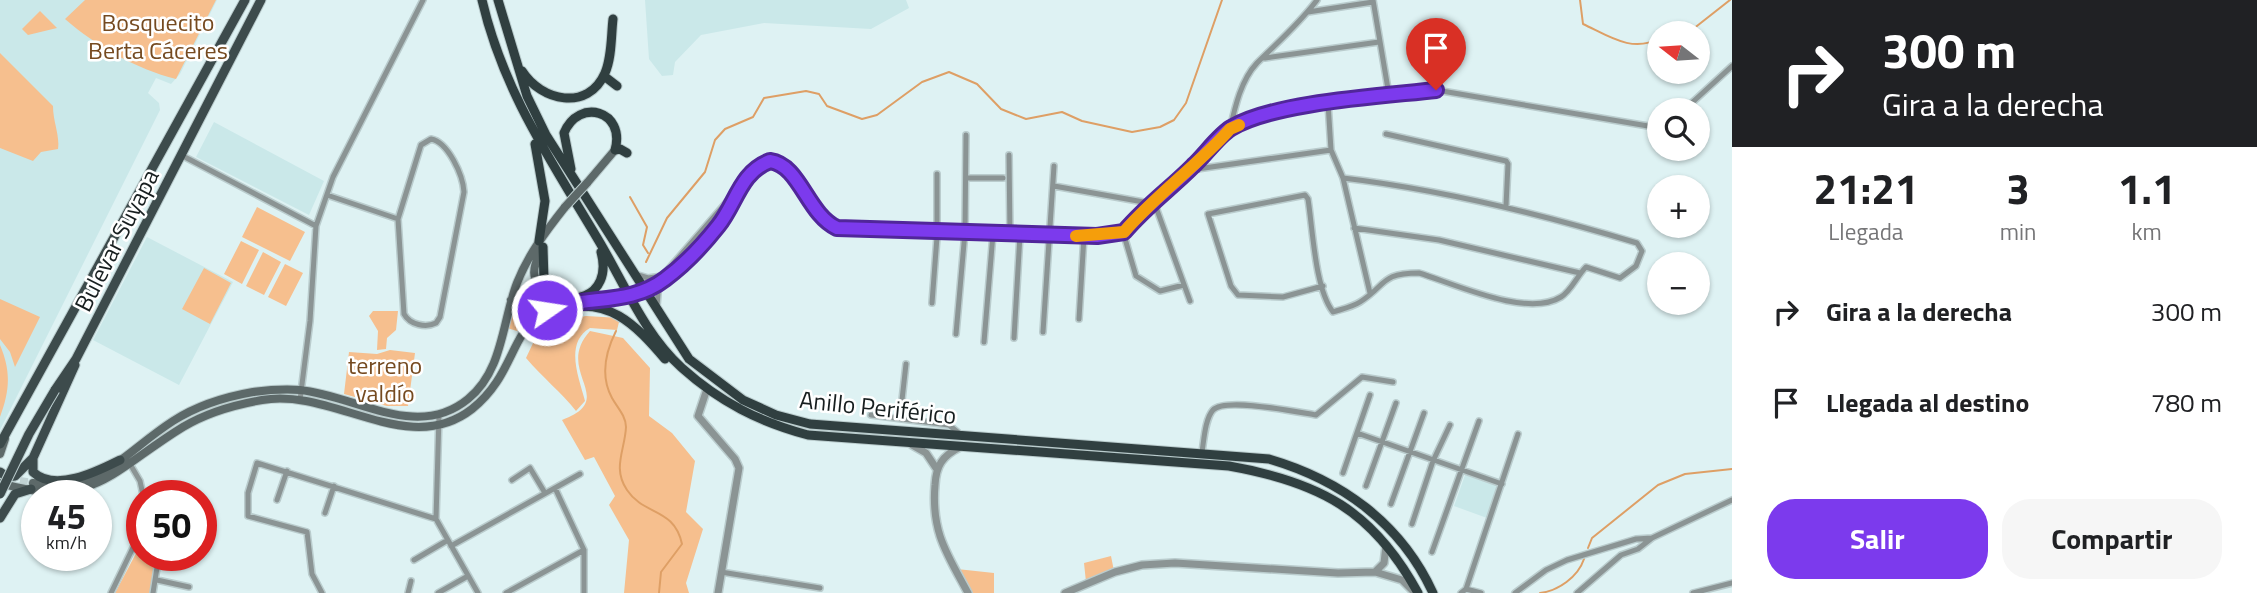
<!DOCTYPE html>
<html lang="es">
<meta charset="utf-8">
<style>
:root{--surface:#fff;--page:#f6f6f6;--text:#202124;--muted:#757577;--accent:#7c3aed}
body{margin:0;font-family:"Titillium Web",sans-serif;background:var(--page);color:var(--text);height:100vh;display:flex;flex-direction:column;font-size:26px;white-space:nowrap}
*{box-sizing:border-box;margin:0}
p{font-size:23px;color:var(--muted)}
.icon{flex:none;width:38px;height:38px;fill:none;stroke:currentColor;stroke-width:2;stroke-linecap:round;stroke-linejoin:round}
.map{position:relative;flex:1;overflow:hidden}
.drawer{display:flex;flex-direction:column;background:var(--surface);width:525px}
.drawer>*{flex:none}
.top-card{background:#202124;color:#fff;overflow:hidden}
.needle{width:46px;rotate:287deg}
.fabs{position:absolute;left:1647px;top:21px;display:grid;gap:14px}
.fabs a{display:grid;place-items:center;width:63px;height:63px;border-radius:50%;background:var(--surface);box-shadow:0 2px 5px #0004;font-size:35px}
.speed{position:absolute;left:21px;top:480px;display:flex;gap:14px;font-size:35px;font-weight:700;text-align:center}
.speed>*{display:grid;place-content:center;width:91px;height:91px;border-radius:50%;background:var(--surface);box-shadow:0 2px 5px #0004;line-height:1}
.speed small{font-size:18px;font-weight:400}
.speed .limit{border:10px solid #d22;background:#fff;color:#111}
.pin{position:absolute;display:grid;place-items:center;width:60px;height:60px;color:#fff;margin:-72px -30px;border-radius:50% 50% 50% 0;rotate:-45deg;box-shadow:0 0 7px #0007}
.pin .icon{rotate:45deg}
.me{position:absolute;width:77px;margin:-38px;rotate:77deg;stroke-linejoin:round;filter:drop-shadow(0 0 5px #0008)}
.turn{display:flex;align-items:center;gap:24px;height:147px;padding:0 35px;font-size:32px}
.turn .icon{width:91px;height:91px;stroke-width:2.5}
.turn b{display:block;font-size:49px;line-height:60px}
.eta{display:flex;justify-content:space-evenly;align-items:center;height:119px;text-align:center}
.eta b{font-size:42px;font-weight:700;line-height:49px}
.primary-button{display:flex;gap:14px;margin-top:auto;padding:14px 35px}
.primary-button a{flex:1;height:80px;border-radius:28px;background:var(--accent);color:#fff;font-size:28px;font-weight:700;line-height:80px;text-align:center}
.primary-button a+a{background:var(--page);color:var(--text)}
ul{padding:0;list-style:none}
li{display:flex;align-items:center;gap:21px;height:91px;padding:0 35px}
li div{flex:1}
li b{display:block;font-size:26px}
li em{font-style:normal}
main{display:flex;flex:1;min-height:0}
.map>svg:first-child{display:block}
.built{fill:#cae8e9}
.green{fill:#f6bf8e}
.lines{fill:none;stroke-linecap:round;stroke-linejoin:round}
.stream{stroke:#de9f65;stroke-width:2}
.secondary-tunnel{stroke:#c0d2d3;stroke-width:8;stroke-dasharray:8 4;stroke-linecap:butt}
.minor-casing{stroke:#bacccd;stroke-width:8}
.tertiary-casing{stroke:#bacccd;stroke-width:10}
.secondary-casing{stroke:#bacccd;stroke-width:10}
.primary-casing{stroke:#bacccd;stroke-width:11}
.trunk-casing{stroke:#bacccd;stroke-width:11}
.minor{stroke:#8b9494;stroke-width:5}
.tertiary{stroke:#8b9494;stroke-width:7}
.secondary{stroke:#5d6969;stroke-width:8}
.primary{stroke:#3d4b4c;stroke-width:9}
.trunk{stroke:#303f40;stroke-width:9}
.secondary-bridge-casing{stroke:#bacccd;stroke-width:10;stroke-linecap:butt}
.primary-bridge-casing{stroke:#bacccd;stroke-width:11;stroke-linecap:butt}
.secondary-bridge{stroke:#5d6969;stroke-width:8}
.primary-bridge{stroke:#3d4b4c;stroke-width:9}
.route-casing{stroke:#51269a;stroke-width:18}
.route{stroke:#7c3aed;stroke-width:12}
.slow{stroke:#f59e0b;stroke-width:12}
.labels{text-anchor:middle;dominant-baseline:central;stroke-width:5;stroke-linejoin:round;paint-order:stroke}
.park-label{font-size:24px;fill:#754a20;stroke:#fff}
.street-label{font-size:24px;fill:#171e1f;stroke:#fff}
</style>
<main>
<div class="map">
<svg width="1732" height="593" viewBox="0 0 1732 593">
<rect width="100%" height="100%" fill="#def2f3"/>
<path class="built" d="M0 0H217L180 74 171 84 156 78 148 93 159 103 160 110 0 430Z
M645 0H906L909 8 871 29 764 23 701 35 675 62 673 75 662 76 649 59Z
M214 122 324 181 309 215 196 157Z
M147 237 233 282 179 385 93 340Z
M1465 475 1498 486 1487 518 1454 506Z"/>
<path class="green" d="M85 0H216L176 79C136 69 96 46 65 19Z
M40 11 57 28 28 35 22 29Z
M0 53 53 106C53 122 60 135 58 149L41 152 33 161 0 148Z
M257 207 305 232 290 261 242 237Z
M241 241 259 250 242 284 224 274Z
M263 252 281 262 264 295 246 286Z
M285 264 303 273 286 306 268 297Z
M204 268 231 283 210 324 182 309Z
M532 292 542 296 544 309 520 332 507 328 514 301Z
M0 299 40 317 15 367 10 352 0 339Z
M373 311H398L396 330 387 338 386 349 377 350 378 331 369 316Z
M586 316 620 318 617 330 590 328C564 343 579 378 585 401L576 411C562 393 542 377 526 358L534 341 549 322Z
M590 331 623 338 650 368 649 416 672 433 695 461 686 512 703 529 686 583 689 593H624L629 540 609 505 615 496 594 457 585 460 562 420C620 399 553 372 590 331Z
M0 345C11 371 10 390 0 417Z
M390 350 415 353 408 406H387L344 394 349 352 377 354Z
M142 542V555H156L151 593H115Z
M1111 556 1114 571 1086 582 1084 563Z
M957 569 994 573V593H969Z"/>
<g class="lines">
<path class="stream" d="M1580 0 1583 24C1607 35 1633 54 1659 38
M1688 33 1730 0
M630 197 647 227 643 245 648 253
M646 262 667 218 705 172 715 140 725 129 753 117 764 98 806 91 819 94 827 106 862 119 877 115 922 82 949 72 977 84 1001 109 1026 119 1062 112 1082 121 1132 132 1160 127 1174 120 1186 103 1222 0
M616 331C605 353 600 376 612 398 617 407 626 416 626 427 625 450 612 468 627 490 644 516 674 507 682 544L661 572 659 593
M1588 548 1592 538 1658 485 1685 474 1732 469
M1540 593C1558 591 1578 577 1584 559"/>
<path class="secondary-tunnel" d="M8 479 33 483"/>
<defs>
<path id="minor" d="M1373 0 1389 95 1436 90 1648 126 1659 125
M1308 12 1373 2
M1265 58 1379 42
M1328 103 1331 150 1343 178 1370 293
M1684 110 1732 66
M1230 129C1235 107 1241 80 1257 63 1278 42 1299 24 1317 0
M1386 134 1506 161 1508 164 1506 206
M431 139C448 142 463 175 464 192L440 317 436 323C426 328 410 325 404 314L398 219 421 145Z
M181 155 316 226
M1009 155 1010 235
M1190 170 1331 150
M966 178H1003
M1054 186 1149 203
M327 195 398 219
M1153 199 1190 301
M1354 228 1439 240 1580 273
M1123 232 1136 276 1160 291 1184 285
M665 273 752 173 770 161C800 165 807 214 837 228L1097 236 1123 232 1149 203 1190 170 1230 129 1264 115 1389 95
M635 274 648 278 663 276
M1323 286 1283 297 1238 295 1231 286 1208 214 1305 195 1308 199C1313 231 1315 289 1333 312 1342 309 1352 307 1360 302 1387 285 1380 273 1419 273 1455 284 1527 318 1561 297 1571 291 1577 276 1586 267L1620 278 1636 266 1642 251 1637 243C1541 214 1444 190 1343 178
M932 303 937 237V174
M657 306 659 282
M1079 319 1084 236
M1043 332 1054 166
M956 334 965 232 966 135
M1014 338 1020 235
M984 342 993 234
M300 400 310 321 316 226 333 177 423 0
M871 415 949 425 960 434
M439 416 436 519 478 593
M900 418 906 364
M1357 433 1502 484
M1202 452C1204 440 1205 419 1213 410 1225 397 1297 412 1316 415L1362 377 1393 382
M130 464 140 481 143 495
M1343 473 1370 395
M512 480 530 468 545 493
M1366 486 1396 403
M555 488 584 550V593
M277 500 287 471
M1391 504 1424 413
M325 513 334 486
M1412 524 1433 461 1450 425
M451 546 580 474
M1432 552 1479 421
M414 560 448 540
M721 572 820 588
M157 580 189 587
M1466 589 1481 593
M111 593 142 529
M153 593 159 555
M322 593 312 574 307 532 248 516V493L257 463 436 519
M408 593 411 581
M438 593 468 576
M506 593 584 550
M1461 593 1466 589 1518 434
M1515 593 1546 570 1567 560 1636 539 1652 538 1732 500
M1577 593 1621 555 1638 549 1652 538
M1693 593 1732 583"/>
<path id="tertiary" d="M707 389 698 416 735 459 739 468 718 593
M912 445 926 453 936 468
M960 447C942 456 936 466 935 485 931 532 947 554 968 593
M1375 572 1384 563 1386 546
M1065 593 1115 572 1142 565 1175 563 1338 573 1375 572 1402 580 1414 592"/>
<path id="secondary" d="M587 183 615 150
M719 225 733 196
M543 247C521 287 547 279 547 310
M511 300 528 291H540
M0 454 5 439
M0 483C94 510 111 471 183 427 208 412 233 405 262 400 332 387 408 459 472 409 529 364 502 298 600 302
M33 483C101 492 122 454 173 421 198 405 224 397 253 392 268 390 285 389 300 390 357 396 417 441 468 399 503 371 502 322 517 283 528 255 546 231 565 207"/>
<path id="primary" d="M55 390 76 359 261 0
M0 444 245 0
M33 458V472C55 493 98 471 120 460
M0 472 7 477 15 476 33 458 75 365
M0 518 15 494 31 489"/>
<path id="trunk" d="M482 0C504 95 555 166 603 248 626 288 647 337 682 368 720 402 759 422 808 435L1229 466C1319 482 1373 510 1418 593
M498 0 527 96 546 135 689 359 743 400 776 415 810 424 1269 459C1341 480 1401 523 1433 593
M522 71C541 101 588 112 605 73 612 57 611 36 613 19
M604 76 617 86
M535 144 545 201 539 241
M571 169 564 133C579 97 626 111 615 150L620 149 627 153
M543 247 544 280C564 313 614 298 601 252
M523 330C534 324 545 315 557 311 607 294 636 325 665 359"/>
</defs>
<use href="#minor" class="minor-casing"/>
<use href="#tertiary" class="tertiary-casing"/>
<use href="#secondary" class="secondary-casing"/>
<use href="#primary" class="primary-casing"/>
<use href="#trunk" class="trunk-casing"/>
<use href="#minor" class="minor"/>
<use href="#tertiary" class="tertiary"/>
<use href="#secondary" class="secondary"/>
<use href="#primary" class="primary"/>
<use href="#trunk" class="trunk"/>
<defs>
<path id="secondary-bridge" d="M565 207 587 183
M600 302C660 293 679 267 719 225"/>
<path id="primary-bridge" d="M0 494 29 434 55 390"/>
</defs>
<use href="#secondary-bridge" class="secondary-bridge-casing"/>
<use href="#primary-bridge" class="primary-bridge-casing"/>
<use href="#secondary-bridge" class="secondary-bridge"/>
<use href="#primary-bridge" class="primary-bridge"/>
</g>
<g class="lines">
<defs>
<path id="route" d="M547 310C586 295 630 306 665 279 684 265 703 245 718 226 736 204 740 172 770 161 800 165 807 214 837 228L1097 236 1124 232C1147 205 1169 190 1193 166 1205 155 1218 136 1231 128 1274 102 1383 96 1436 90"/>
</defs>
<use href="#route" class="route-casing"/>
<use href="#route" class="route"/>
<path class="slow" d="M1076 236 1124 232C1156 195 1197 166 1230 129L1239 125"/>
</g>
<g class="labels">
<g class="park-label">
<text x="158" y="22">Bosquecito<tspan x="158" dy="28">Berta Cáceres</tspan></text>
<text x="385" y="365">terreno<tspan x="385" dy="28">valdío</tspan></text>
</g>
<g class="street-label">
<text transform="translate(116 240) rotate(-63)">Bulevar Suyapa</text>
<text transform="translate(878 407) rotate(6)">Anillo Periférico</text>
</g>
</g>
</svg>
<div class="fabs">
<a><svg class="needle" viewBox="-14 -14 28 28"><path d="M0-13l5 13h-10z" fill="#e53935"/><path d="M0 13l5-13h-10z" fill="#757577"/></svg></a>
<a><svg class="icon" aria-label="search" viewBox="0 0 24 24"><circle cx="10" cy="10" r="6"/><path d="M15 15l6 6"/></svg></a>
<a>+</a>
<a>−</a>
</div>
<div class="speed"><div>45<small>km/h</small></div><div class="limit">50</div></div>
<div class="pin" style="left:1436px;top:90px;background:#d93025"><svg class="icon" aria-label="arrive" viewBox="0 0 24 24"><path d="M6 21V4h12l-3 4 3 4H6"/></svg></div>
<svg class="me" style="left:547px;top:310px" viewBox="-20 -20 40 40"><circle r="17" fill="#7c3aed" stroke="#fff" stroke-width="3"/><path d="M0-11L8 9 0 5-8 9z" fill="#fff"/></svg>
</div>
<section class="drawer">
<div class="top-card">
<div class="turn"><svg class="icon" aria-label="right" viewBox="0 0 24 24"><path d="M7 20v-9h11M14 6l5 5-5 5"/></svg><div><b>300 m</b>Gira a la derecha</div></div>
</div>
<div class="eta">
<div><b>21:21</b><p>Llegada</p></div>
<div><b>3</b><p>min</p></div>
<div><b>1.1</b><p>km</p></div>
</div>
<ul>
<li><svg class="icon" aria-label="right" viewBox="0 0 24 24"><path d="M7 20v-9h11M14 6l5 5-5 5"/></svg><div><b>Gira a la derecha</b></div><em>300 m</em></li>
<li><svg class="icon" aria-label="arrive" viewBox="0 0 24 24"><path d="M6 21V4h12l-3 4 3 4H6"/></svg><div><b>Llegada al destino</b></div><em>780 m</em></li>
</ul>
<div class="primary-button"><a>Salir</a><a>Compartir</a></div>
</section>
</main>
